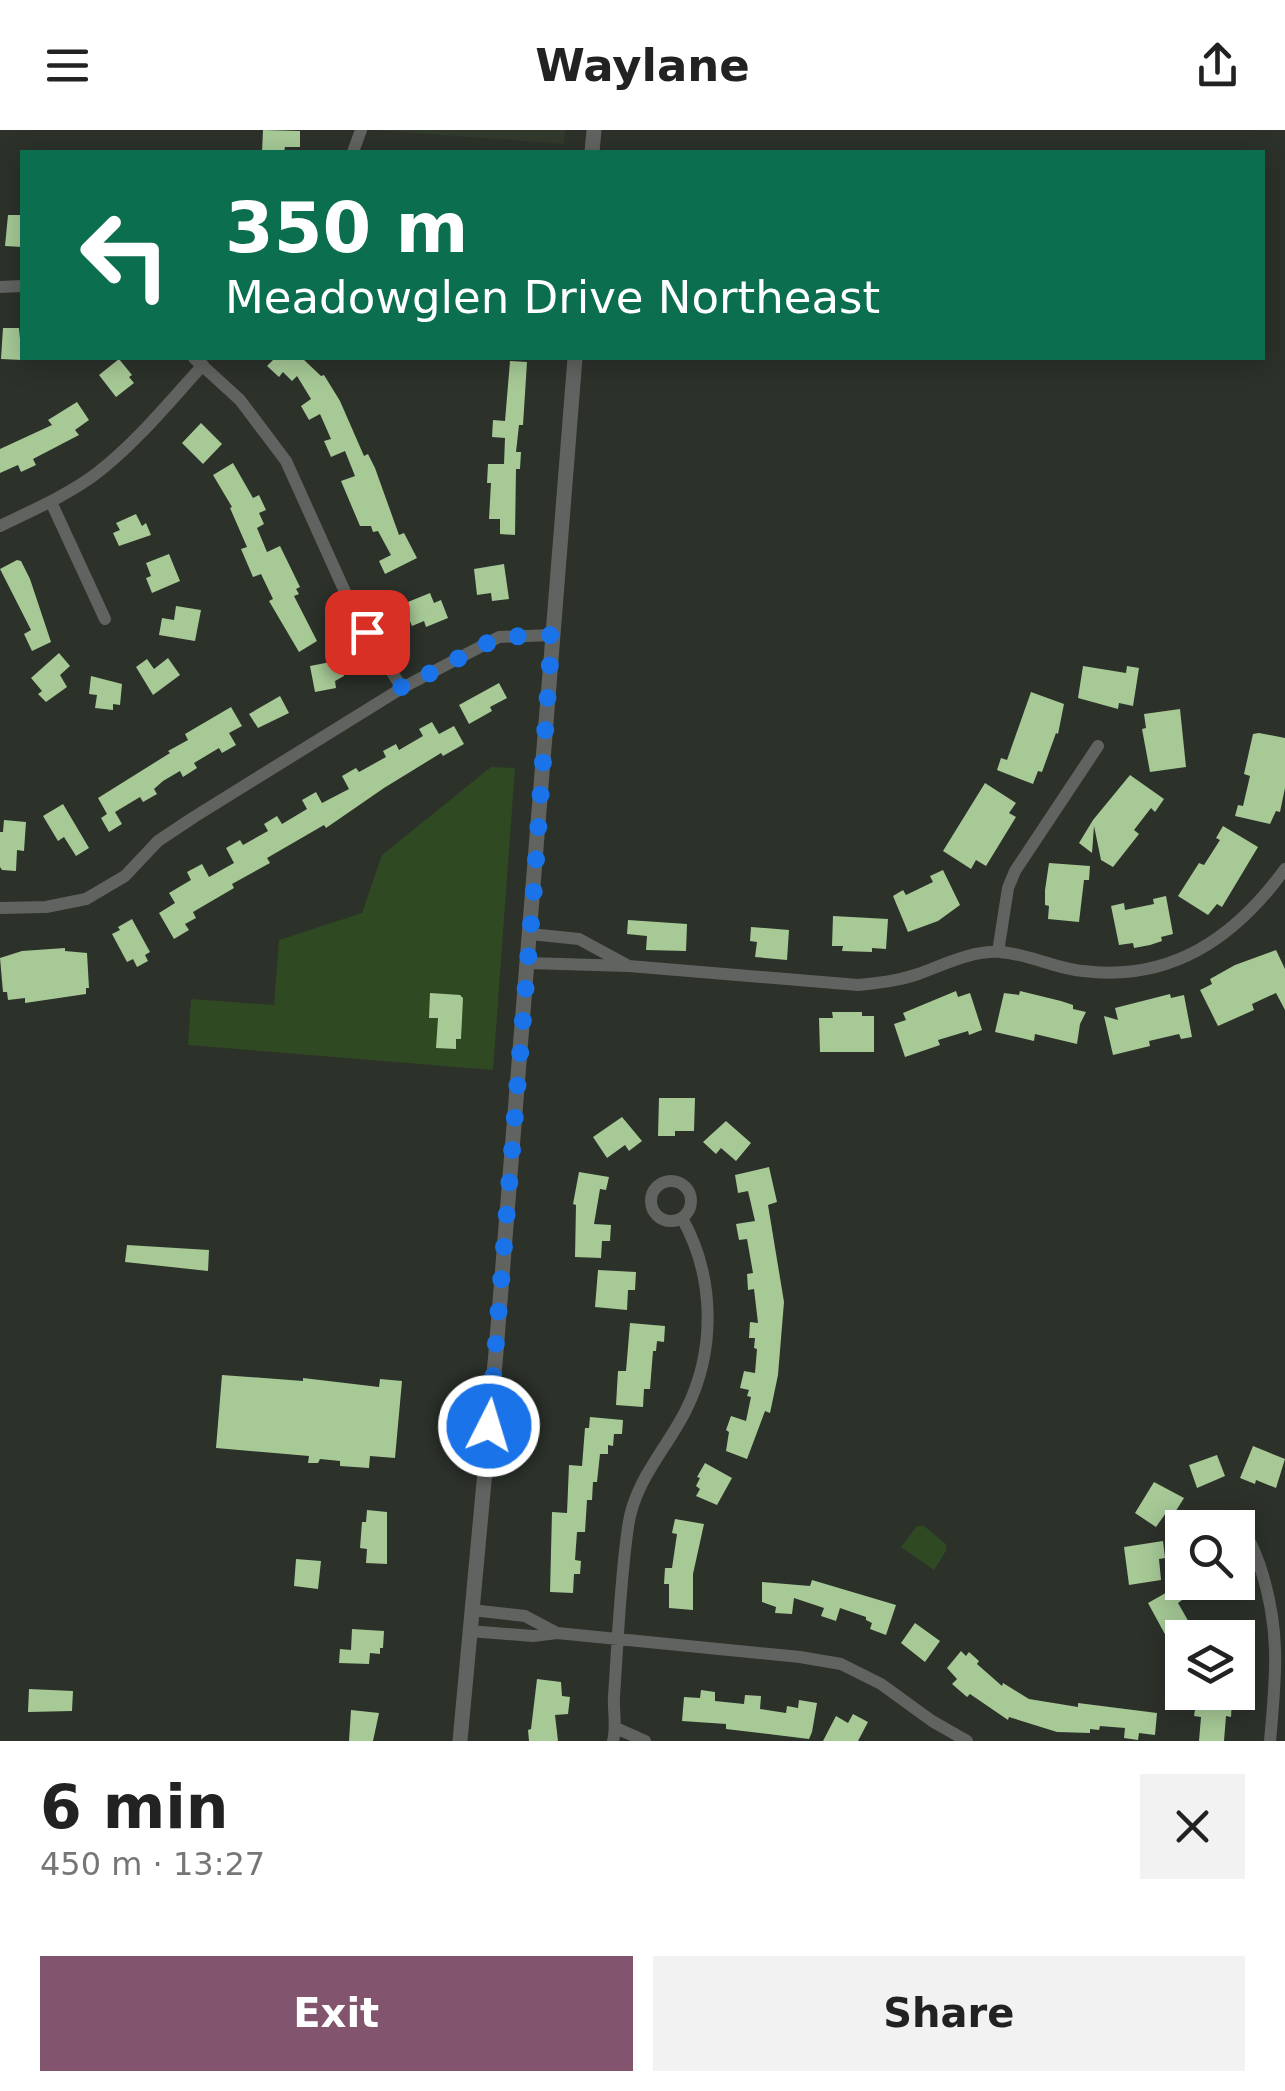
<!DOCTYPE html>
<meta charset="utf-8">
<style>
:root{--surface:#fff;--page:#f2f2f2;--text:#222;--muted:#767676;--accent:#83546e}
body{margin:0;font-family:"DejaVu Sans",sans-serif;background:var(--page);color:var(--text);height:100vh;display:flex;flex-direction:column;font-size:38px;white-space:nowrap}
*{box-sizing:border-box;margin:0}
p{font-size:32px;color:var(--muted)}
.icon{flex:none;width:55px;height:55px;fill:none;stroke:currentColor;stroke-width:2;stroke-linecap:round;stroke-linejoin:round}
.map{position:relative;height:1611px;overflow:hidden}
.panel{display:flex;flex-direction:column;background:var(--surface);flex:1}
.panel>*{flex:none}
.top-card{position:absolute;left:20px;top:20px;width:1245px;height:210px;border-radius:0px;box-shadow:0 5px 25px #0003;background:#0b6e4f;color:#fff;overflow:hidden}
.buttons{position:absolute;left:1165px;top:1380px;display:grid;gap:20px}
.buttons a{display:grid;place-items:center;width:90px;height:90px;border-radius:0px;background:var(--surface);box-shadow:0 5px 25px #0003;font-size:50px}
.pin{position:absolute;display:grid;place-items:center;width:85px;height:85px;color:#fff;margin:-42px;border-radius:20px;box-shadow:0 5px 15px #0006}
.me{position:absolute;width:110px;margin:-55px;rotate:5deg;stroke-linejoin:round;filter:drop-shadow(0 0 8px #0008)}
.turn{display:flex;align-items:center;gap:35px;height:210px;padding:0 40px;font-size:45px}
.turn .icon{width:130px;height:130px;stroke-width:2.5}
.turn b{display:block;font-size:70px;line-height:85px}
.round{display:grid;place-items:center;flex:none;width:105px;height:105px;border-radius:0px;background:var(--page)}
.overview{display:flex;align-items:center;justify-content:space-between;height:170px;padding:0 40px}
h1{font-size:60px;font-weight:800;line-height:75px}
.primary-button{display:flex;gap:20px;margin-top:auto;padding:20px 40px}
.primary-button a{flex:1;height:115px;border-radius:0px;background:var(--accent);color:#fff;font-size:40px;font-weight:800;line-height:115px;text-align:center}
.primary-button a+a{background:var(--page);color:var(--text)}
header{display:flex;justify-content:space-between;align-items:center;height:130px;padding:0 40px;background:var(--surface);font-size:45px;font-weight:800}
.map>svg:first-child{display:block}
.built{fill:#313a2d}
.green{fill:#2f4923}
.building{fill:#a6c996}
.lines{fill:none;stroke-linecap:round;stroke-linejoin:round}
.minor{stroke:#60635f;stroke-width:12}
.tertiary{stroke:#60635f;stroke-width:15}
.route{stroke:#1a73e8;stroke-width:18;stroke-dasharray:0 32.4}
</style>
<header><svg class="icon" aria-label="menu" viewBox="0 0 24 24"><path d="M4 6h16M4 12h16M4 18h16"/></svg>Waylane<svg class="icon" aria-label="share" viewBox="0 0 24 24"><path d="M12 15V3M7 8l5-5 5 5M5 13v7h14v-7"/></svg></header>
<div class="map">
<svg width="1285" height="1611" viewBox="0 0 1285 1611">
<rect width="100%" height="100%" fill="#2c312a"/>
<path class="built" d="M374 0H565L564 14Z"/>
<path class="green" d="M491 637 515 638 493 940 188 915 191 869 274 875 279 810 362 783 382 725Z
M917 1396H924L946 1414V1421L934 1440 901 1417Z"/>
<path class="building" d="M263 0 300 1V17H285L284 22H262Z
M8 85H22V117L5 116Z
M3 198H19L22 230 1 229Z
M275 228H302L321 246 324 245 340 271 364 326 368 324 375 338 399 405 404 403 417 428 385 444 379 431 391 425 378 401 373 402 371 396H360L341 351 355 346 345 321 331 327 324 311 331 309 320 284 309 290 301 276 311 269 297 246 292 251 283 242 279 247 267 236Z
M119 229 132 245 129 247 134 253 116 267 99 245Z
M510 231 527 232 523 295H519L516 322H521L520 339H516L515 405 500 404V389H489L491 353H487L488 334H504L505 308 492 307 493 290 505 291Z
M77 272 89 290 75 300 79 305 33 329 36 335 21 342 18 335 0 343V319L52 295 48 290Z
M201 293 222 314 203 334 182 313Z
M233 333 253 368 259 365 266 380 259 383 264 394 257 398 267 422 280 416 300 457 296 459 299 464 294 466 317 511 299 522 269 471 273 469 261 444 253 447 241 419 247 417 230 378 232 377 213 345Z
M136 384 142 396 146 393 151 405 119 416 113 403 120 400 116 393Z
M169 424 180 451 152 463 146 448 151 446 146 433Z
M17 430 21 431 30 449 51 512 32 521 24 504 31 500 0 439Z
M504 434 509 469 492 471 491 463 477 465 474 439Z
M430 463 434 473 441 470 448 488 426 497 424 491 412 496 403 474Z
M176 476 201 480 195 511 159 505 162 488 174 490Z
M59 523 70 536 60 545 67 557 46 572 38 564 42 561 31 548Z
M168 528 180 545 153 565 136 537 147 529 154 539Z
M341 530 344 546 335 551 336 558 315 562 310 536Z
M1083 536 1126 543 1127 536 1139 538 1133 576 1119 573 1118 579 1078 568Z
M91 546 122 554 120 575 113 574V580L95 578 97 565 89 564Z
M499 553 507 568 490 577 492 581 469 594 459 575Z
M1031 562 1064 574 1058 604 1056 603 1042 642 1038 641 1033 654 997 640 1001 628 1007 630Z
M280 566 289 583 258 598 249 584Z
M231 577 242 596 229 603 236 615 222 623 219 618 194 633 197 638 183 647 180 641 163 651 154 659 157 664 143 672 140 667 115 682 122 694 109 702 101 688 107 684 98 668 170 623 168 621 188 610 185 604Z
M1180 579 1186 637 1150 642 1142 599 1146 598 1144 584Z
M432 592 439 604 454 596 464 614 443 626 441 623 384 658 326 698 324 695 267 728 270 733 232 754 234 758 193 782 196 788 185 794 189 800 174 809 159 783 175 773 169 763 191 750 187 742 202 734 209 747 234 733 226 718 240 710 243 715 268 701 264 694 277 686 282 694 307 679 302 670 316 662 322 673 349 659 342 646 356 638 359 642 386 627 383 621 396 614 399 620 423 606 419 599Z
M1259 603 1285 608V658L1280 682 1276 681 1270 694 1235 686 1238 675 1243 676 1250 646 1244 644 1253 604Z
M1130 645 1164 669 1155 682 1151 678 1134 700 1139 704 1113 737 1101 730 1094 696 1092 723 1079 713 1093 690Z
M985 653 1016 673 1009 683 1016 687 986 736 976 730 971 739 943 721Z
M63 674 89 718 76 726 64 707 58 711 43 686Z
M4 690 26 692 24 721 17 720 16 741 2 740 0 737V702H3Z
M1223 696 1258 717 1222 777 1217 774 1208 785 1178 766 1199 733 1204 735 1220 710 1216 708Z
M1049 733 1090 736 1089 750H1084L1079 792 1048 789 1049 776 1045 775V760Z
M943 740 960 775 938 791 908 802 893 766 903 760 906 765 933 752 930 746Z
M1166 766 1173 804 1161 807 1162 811 1150 815 1134 818 1133 813 1119 815 1111 776 1124 773 1125 780 1154 774 1153 769Z
M833 786 888 789 886 819 872 818V822L842 821 843 816H832Z
M132 789 150 822 145 825 148 831 137 837 133 829 127 832 112 804 120 800 118 797Z
M628 790 687 794 686 821 646 820 647 806 627 804Z
M751 797 789 800 787 830 755 827 757 812 750 811Z
M65 818V821L87 823 89 858H86V864L25 873V868L8 870 7 862H3L0 828 22 821Z
M1276 820 1285 839V880L1276 863 1252 874 1254 880 1218 896 1200 860 1212 854 1210 849 1235 835Z
M956 861 958 867 970 863 982 900 969 905 968 901 938 910 940 915 905 927 894 894 906 890 903 883Z
M1020 861 1061 871 1073 875V879L1086 882 1080 894 1077 914 1035 904 1034 911 995 902 1004 863 1019 865Z
M430 863 460 865 463 868 461 909H456V919L436 918 438 888H429Z
M1170 864 1171 868 1184 865 1192 907 1181 909 1179 904 1149 911 1150 916 1113 925 1104 886 1118 890 1115 878Z
M832 882H862V886H874V922H820L819 888H833Z
M659 968H695L694 1001H675V1006H658Z
M622 987 642 1011 629 1021 625 1015 607 1028 593 1007Z
M726 991 751 1013 736 1031 721 1018 716 1024 703 1012Z
M769 1037 777 1072 768 1075 784 1172 778 1245 770 1283 765 1281 747 1329 726 1321 729 1302 726 1300 731 1286 746 1291 751 1267 747 1266 749 1260 740 1258 744 1241 755 1243 757 1219 754 1218 755 1208H749L750 1192 758 1193 754 1159 748 1160 747 1144 753 1143 747 1109 739 1110 736 1094 755 1091 748 1061 738 1063 735 1045Z
M579 1042 609 1047 606 1060 600 1059 594 1094 611 1095 610 1111H602L601 1128 575 1127 576 1075 573 1074Z
M127 1115 209 1120 208 1141 125 1132Z
M598 1140 636 1142 635 1160H628L627 1180 595 1177Z
M630 1193 665 1196 664 1212 657 1211 656 1221H653L650 1259H644L643 1277 616 1275 618 1241H626Z
M222 1245 303 1251V1248L379 1257 380 1249 402 1251 395 1328 370 1326 369 1338 340 1336V1331L320 1329 318 1333H308L309 1326 216 1318Z
M590 1287 623 1290 622 1304H614L613 1316 608 1315V1324H600L597 1352H593L592 1370H587L585 1402H577L575 1430 581 1431 580 1444H574L573 1463 550 1462 552 1382 567 1383 569 1335 582 1336 585 1298H589Z
M1253 1316 1285 1329 1276 1358 1256 1350 1255 1354 1240 1348Z
M1217 1325 1225 1346 1197 1358 1189 1335Z
M705 1333 732 1348 717 1375 696 1366 700 1359 696 1356 700 1348 697 1347Z
M1154 1352 1184 1368 1174 1384 1168 1380 1156 1397 1135 1383Z
M367 1380 387 1382V1434L366 1433 367 1419 360 1418 362 1392H366Z
M675 1389 704 1394 693 1444V1480L669 1478V1454H664L665 1438H672L677 1404 672 1403Z
M1163 1411 1165 1428 1159 1429 1161 1450 1129 1455 1124 1417Z
M296 1429 321 1431 318 1459 294 1456Z
M812 1450 896 1475 886 1505 870 1499 872 1493 866 1490V1487L840 1478 836 1491 821 1486 824 1478 794 1468 792 1484 775 1483 776 1477 762 1472V1452L810 1456Z
M1178 1456 1185 1468 1178 1473 1198 1508H1167L1148 1473Z
M915 1493 940 1511 925 1532 901 1513Z
M352 1499 384 1501 383 1518H380V1524L370 1523 369 1534 339 1533 340 1519 351 1520Z
M961 1521 966 1526 969 1522 979 1531 977 1534 1002 1556 1003 1553 1029 1569 1078 1577V1573L1157 1583 1155 1605 1139 1603 1138 1610 1124 1608 1125 1598 1100 1596 1099 1600 1090 1599V1603L1057 1602 1009 1587 1008 1590 970 1564 967 1567 952 1554 957 1549 947 1538Z
M537 1549 561 1552 562 1566 570 1567 568 1584 555 1585 558 1611H529L528 1600 531 1599Z
M29 1559 73 1561 72 1581 28 1582Z
M701 1560 715 1562V1571L744 1574 745 1565 761 1566 760 1579 786 1583 787 1576 798 1578 799 1570 817 1573 812 1602 809 1609 726 1599V1594L682 1591 684 1567 700 1568Z
M1198 1562 1223 1563V1570H1232L1231 1587 1226 1586 1224 1611H1199L1201 1587 1194 1586Z
M351 1580 379 1583 373 1611H349Z
M853 1584 868 1592 858 1611H823L836 1586 848 1593Z"/>
<g class="lines">
<path class="minor" d="M353 22 361 0
M0 157 22 156
M194 228 240 270 286 331 355 484 402 558
M51 372 105 489
M0 396C33 380 68 365 97 343 137 312 169 272 203 235
M0 778 46 777 86 769 125 746 158 711 194 687 402 558 499 507 552 505
M530 804 579 809 627 835
M998 822 1008 758 1015 741 1098 616
M527 833 629 836 858 855C878 853 898 851 918 844 943 835 973 820 1000 822 1028 824 1055 838 1083 841 1171 852 1235 808 1285 739
M651 1071a20 20 0 1 1 40 0a20 20 0 1 1-40 0Z
M1221 1398C1247 1392 1252 1416 1260 1436H1238
M1260 1436C1281 1500 1276 1545 1270 1611
M471 1480 525 1486 555 1502
M469 1501 533 1506 557 1503 800 1527 841 1534 881 1554 932 1591 967 1611
M616 1598 645 1611
M613 1611C617 1596 613 1581 614 1566 618 1509 620 1452 628 1397 634 1351 666 1320 686 1280 716 1220 715 1147 682 1088"/>
<path class="tertiary" d="M592 22 594 0
M460 1611 496 1222 575 228"/>
</g>
<g class="lines">
<path class="route" d="M367 502 402 558 499 507 552 505 534 758 489 1296"/>
</g>
</svg>
<div class="buttons">
<a><svg class="icon" aria-label="search" viewBox="0 0 24 24"><circle cx="10" cy="10" r="6"/><path d="M15 15l6 6"/></svg></a>
<a><svg class="icon" aria-label="layers" viewBox="0 0 24 24"><path d="M12 4l9 5-9 5-9-5zM3 14l9 5 9-5"/></svg></a>
</div>
<div class="pin" style="left:367px;top:502px;background:#d93025"><svg class="icon" aria-label="arrive" viewBox="0 0 24 24"><path d="M6 21V4h12l-3 4 3 4H6"/></svg></div>
<svg class="me" style="left:489px;top:1296px" viewBox="-20 -20 40 40"><circle r="17" fill="#1a73e8" stroke="#fff" stroke-width="3"/><path d="M0-11L8 9 0 5-8 9z" fill="#fff"/></svg>
<div class="top-card">
<div class="turn"><svg class="icon" aria-label="left" viewBox="0 0 24 24"><path d="M17 20v-9H6M10 6l-5 5 5 5"/></svg><div><b>350 m</b>Meadowglen Drive Northeast</div></div>
</div>
</div>
<section class="panel">
<div class="overview"><div><h1>6 min</h1><p>450 m · 13:27</p></div><a class="round"><svg class="icon" aria-label="close" viewBox="0 0 24 24"><path d="M6 6l12 12M18 6L6 18"/></svg></a></div>
<div class="primary-button"><a>Exit</a><a>Share</a></div>
</section>
